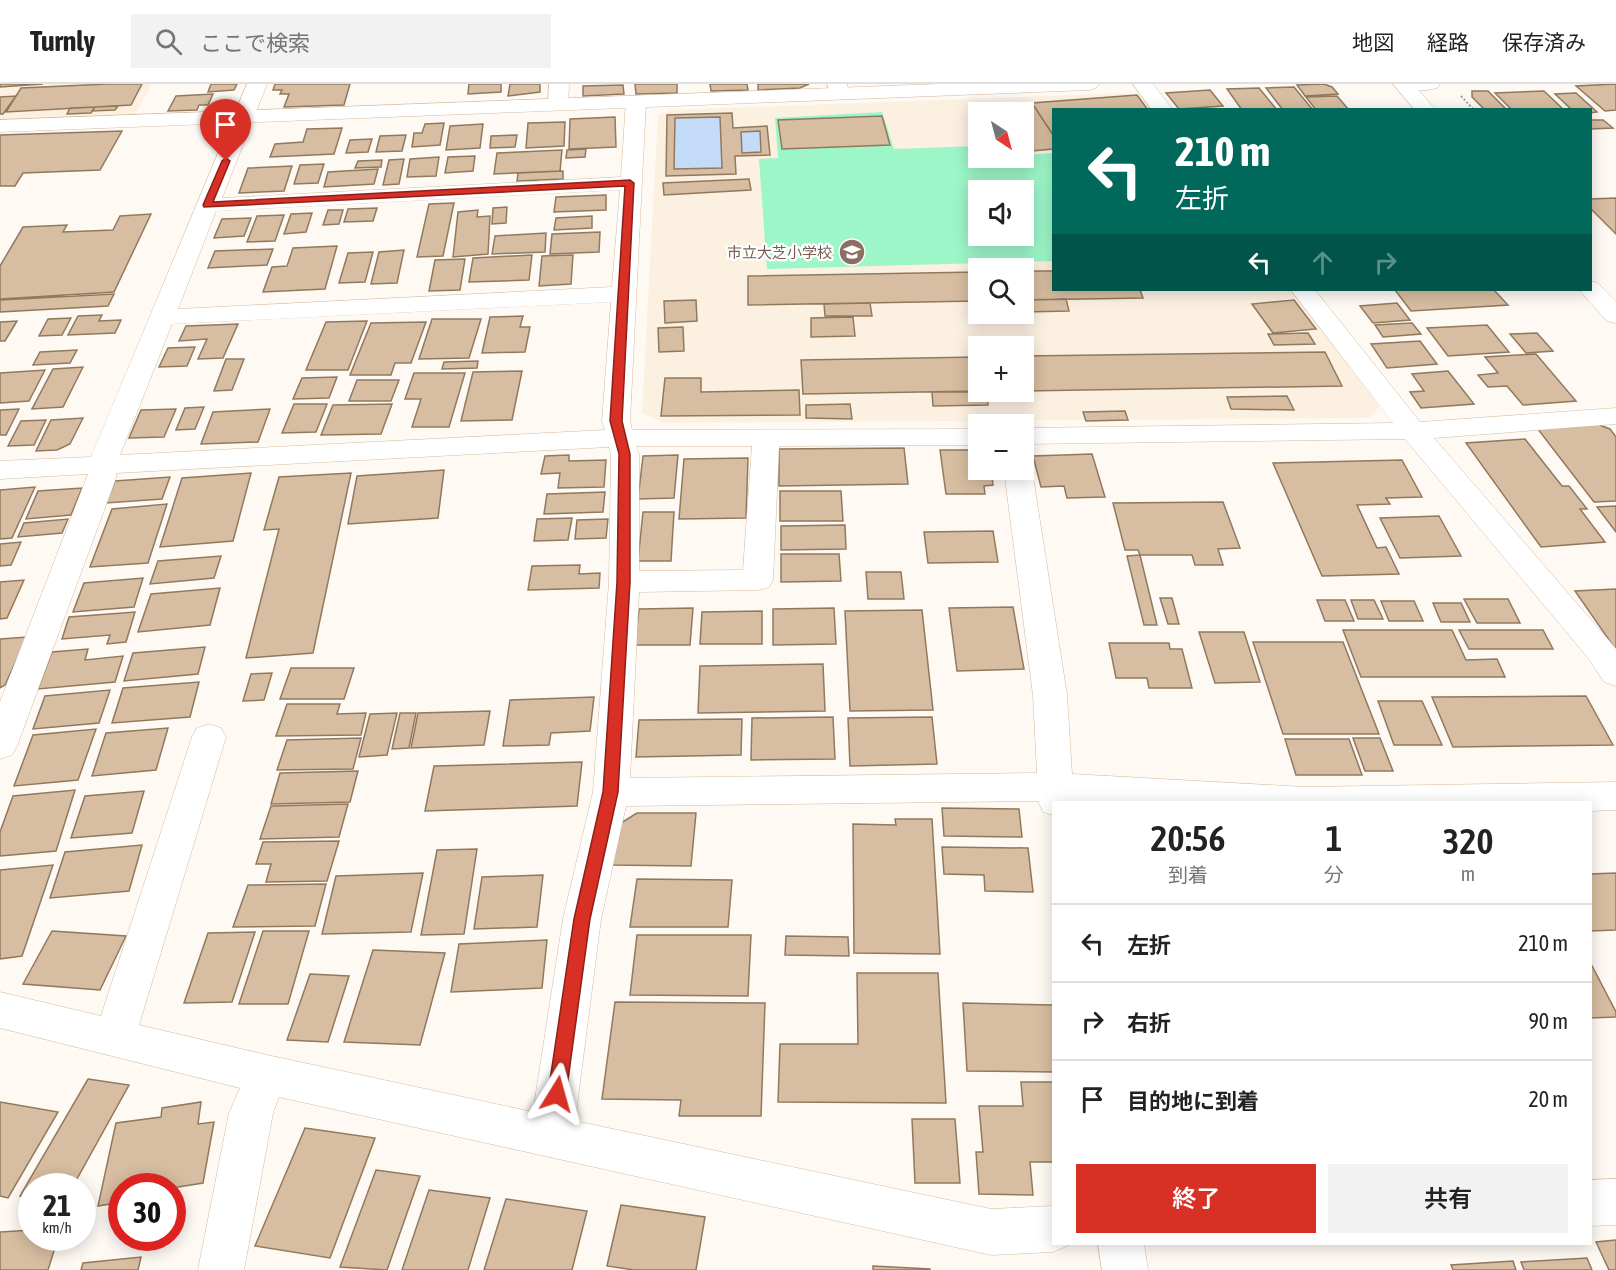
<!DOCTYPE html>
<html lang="ja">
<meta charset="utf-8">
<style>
:root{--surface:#fff;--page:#f2f2f2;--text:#222;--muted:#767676;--line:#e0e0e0;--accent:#d93025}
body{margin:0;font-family:"Asap Condensed","Noto Sans JP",sans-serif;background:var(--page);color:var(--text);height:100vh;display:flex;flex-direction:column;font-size:22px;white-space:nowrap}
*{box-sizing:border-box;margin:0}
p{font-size:20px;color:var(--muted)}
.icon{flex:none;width:33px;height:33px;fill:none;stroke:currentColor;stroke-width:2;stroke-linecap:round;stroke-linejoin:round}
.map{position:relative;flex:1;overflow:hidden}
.side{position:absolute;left:1052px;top:717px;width:540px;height:444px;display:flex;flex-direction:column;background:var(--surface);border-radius:0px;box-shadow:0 3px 15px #0003}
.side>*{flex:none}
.guide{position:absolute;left:1052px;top:24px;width:540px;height:183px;border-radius:0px;box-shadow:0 3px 15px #0003;background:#00695c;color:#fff;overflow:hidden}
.needle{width:39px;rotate:144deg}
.tools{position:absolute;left:968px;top:18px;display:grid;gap:12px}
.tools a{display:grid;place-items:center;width:66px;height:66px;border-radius:0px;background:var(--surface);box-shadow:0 3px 15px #0003;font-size:30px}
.speed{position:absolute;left:18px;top:1089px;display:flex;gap:12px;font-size:30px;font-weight:700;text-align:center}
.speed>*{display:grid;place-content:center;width:78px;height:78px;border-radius:50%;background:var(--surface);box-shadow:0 3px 15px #0003;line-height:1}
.speed small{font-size:15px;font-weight:400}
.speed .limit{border:9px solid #d22;background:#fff;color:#111}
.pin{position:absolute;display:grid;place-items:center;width:51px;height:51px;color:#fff;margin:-62px -26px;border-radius:50% 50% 50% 0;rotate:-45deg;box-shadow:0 0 6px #0007}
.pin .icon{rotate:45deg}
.me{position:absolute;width:66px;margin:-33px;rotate:8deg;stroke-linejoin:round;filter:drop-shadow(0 0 4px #0008)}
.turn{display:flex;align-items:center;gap:21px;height:126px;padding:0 24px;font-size:27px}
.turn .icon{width:78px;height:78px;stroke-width:2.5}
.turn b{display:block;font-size:42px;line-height:51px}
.lanes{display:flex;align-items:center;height:57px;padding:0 24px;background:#0003;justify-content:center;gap:30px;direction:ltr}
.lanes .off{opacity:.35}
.eta{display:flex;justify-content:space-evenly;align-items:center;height:102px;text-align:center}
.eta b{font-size:36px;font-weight:600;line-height:42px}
.primary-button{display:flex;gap:12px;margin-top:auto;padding:12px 24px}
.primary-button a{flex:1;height:69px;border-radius:0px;background:var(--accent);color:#fff;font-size:24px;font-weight:600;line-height:69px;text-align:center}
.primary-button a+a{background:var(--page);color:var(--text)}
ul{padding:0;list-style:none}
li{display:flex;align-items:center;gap:18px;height:78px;padding:0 24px;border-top:2px solid var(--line)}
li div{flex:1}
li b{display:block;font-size:22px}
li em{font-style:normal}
header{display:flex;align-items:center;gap:36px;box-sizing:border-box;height:84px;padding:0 30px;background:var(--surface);border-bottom:2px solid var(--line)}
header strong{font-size:28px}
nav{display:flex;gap:33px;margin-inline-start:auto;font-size:21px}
.search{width:420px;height:54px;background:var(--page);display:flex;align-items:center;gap:15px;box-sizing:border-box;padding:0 21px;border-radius:0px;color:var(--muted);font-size:22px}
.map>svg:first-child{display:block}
.built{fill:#fcf0e1;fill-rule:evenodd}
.green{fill:#9cf6c8;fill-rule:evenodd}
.water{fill:#c3dbf6}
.building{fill:#d7bda1;stroke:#91795e;stroke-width:1.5;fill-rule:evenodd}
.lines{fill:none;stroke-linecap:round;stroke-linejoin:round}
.street-casing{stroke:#d4ba9e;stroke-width:1}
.secondary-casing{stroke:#d4ba9e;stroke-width:1}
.highway-casing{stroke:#d4ba9e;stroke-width:1}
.path{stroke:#a59e95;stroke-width:2;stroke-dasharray:2 2;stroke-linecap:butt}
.street{fill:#fff;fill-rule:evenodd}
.secondary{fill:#fff;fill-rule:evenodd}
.highway{fill:#fff;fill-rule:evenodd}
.route{fill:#d93025;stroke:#8d1f18;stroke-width:1.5}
.labels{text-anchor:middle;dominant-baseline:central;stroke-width:4.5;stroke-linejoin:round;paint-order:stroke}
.far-education-label{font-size:15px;fill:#785e54;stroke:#fff;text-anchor:end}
</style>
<header>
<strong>Turnly</strong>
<div class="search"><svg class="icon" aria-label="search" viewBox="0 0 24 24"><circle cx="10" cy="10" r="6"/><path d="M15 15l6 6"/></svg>ここで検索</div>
<nav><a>地図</a><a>経路</a><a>保存済み</a></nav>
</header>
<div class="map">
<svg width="1616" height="1186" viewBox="0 0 1616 1186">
<rect width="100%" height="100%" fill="#fef9f3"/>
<path class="built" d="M0 0H152L135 31 0 37Z
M1127 9 1141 12 1151 25 1053 26V206H1290L1380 322 1369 334 663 339 642 328 658 31 672 26ZM978 28H1023V74H978ZM978 106H1023V152H978ZM978 184H1023V230H978ZM978 262H1023V308H978Z"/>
<path class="green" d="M882 28 894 65 978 62V74H1023V65L1027 71 1052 69 1053 177 767 185 759 75 778 74 775 34ZM978 106H1023V152H978Z"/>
<path class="water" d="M720 33 722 84 674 85 675 34Z
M760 47 761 68 742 69 741 48Z"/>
<path class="building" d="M0 0H43L0 3Z
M108 0H142L131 21 6 28 21 4Z
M211 0H237L234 6 208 8Z
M275 0H350L344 21 284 23 289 10H280L282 6H273Z
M469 0H501V8L468 10Z
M510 0H540V8L508 12Z
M635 0H677V9L636 10Z
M710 0H747L748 6 711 7Z
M758 0H809L800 4 758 6Z
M1324 0 1332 3 1338 10 1305 12 1297 1Z
M1616 0V26L1605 27 1576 2Z
M623 1 624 10 583 12V2Z
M1294 3 1313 26H1283L1266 4Z
M1259 4 1277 26H1242L1227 5Z
M1210 6 1223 22 1179 25 1166 9Z
M1472 7H1488L1507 26H1485L1472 13Z
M1544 7 1564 26H1512L1495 9Z
M1576 9 1597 28 1590 29V26H1572L1555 10Z
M213 10 208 21H199L197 26 168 27 176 12Z
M1137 11 1148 26H1053V51L1032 19Z
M16 12 3 30H0V13Z
M1337 12 1349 26H1316L1306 13Z
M1032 19 1053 51V65L1032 67 1023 55V28H1010L1005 21Z
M118 22 115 26 92 27 95 23Z
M95 23 91 29 67 30 70 24Z
M732 29 733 44 767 42 770 71 735 72 736 90 666 92 667 31ZM720 33 722 84 674 85 675 34ZM760 47 761 68 742 69 741 48Z
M882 32 890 61 782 65 778 36Z
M615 33 616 63 569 65 570 35Z
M1590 36H1603L1613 44 1590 45Z
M565 38 564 62 526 64 528 39Z
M444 39 440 61 412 63 414 49H422L425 40Z
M483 40 480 64 446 66 450 42Z
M342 44 334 70 270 73 275 60 303 58 307 45Z
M122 47 100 86 23 89 15 102H0V51Z
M406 51 402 67 376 68 380 52Z
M517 51 515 63 490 64 491 52Z
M372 55 368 68 346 69 350 56Z
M586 65 585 73 566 74 567 66Z
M562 66 560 87 494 90 497 69Z
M475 72 473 87 445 89 448 73Z
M439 73 436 92 407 93 410 75Z
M404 75 399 100 383 101 389 76Z
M382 76 381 83 355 84 358 77Z
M324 80 318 99 294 100 300 81Z
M292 82 284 107 239 109 248 84Z
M378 85 374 100 324 103 328 88Z
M563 87V95L517 97 518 89Z
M749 95 751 106 664 111 663 99Z
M606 111V126L554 128 556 113Z
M1616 114V150L1590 124V115Z
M454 119 443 172 417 173 429 120Z
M507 123 506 139 492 140 493 124Z
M377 124 373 137 344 138 348 125Z
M328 126H343L339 140 323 141Z
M478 126 477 133 490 132 488 170 453 173 458 128Z
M312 129 306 148 284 150 291 130Z
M151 130 114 208 0 215V182L23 143 67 141 63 148 113 146 120 132Z
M284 131 275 157 247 158 257 132Z
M592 132V144L554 146 556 134Z
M251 134 244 152 214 154 222 135Z
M600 148 599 168 550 170 552 150Z
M546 149 545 168 492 170 495 152Z
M337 162 325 205 263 208 272 183 287 182 293 164Z
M273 165 267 181 208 184 215 167Z
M404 166 397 199 371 200 379 168Z
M373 168 365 198 339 199 348 169Z
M532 171 529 196 469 198 473 174Z
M573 171 571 200 539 202 542 172Z
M465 175 460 206 429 207 435 176Z
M1023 187H1053V206H1140L1143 214 1023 216Z
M978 188V217L748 221V192Z
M1395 206H1494L1508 221 1411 227Z
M114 210 108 222 0 228V216Z
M1066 215 1069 227 1023 228V216Z
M696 216 697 237 665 239 664 217Z
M1294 216 1316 245 1273 249 1252 220Z
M870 219 872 232H825L824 220Z
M1397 219 1410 236 1373 239 1360 222Z
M102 231 99 237 121 236 115 249 68 251 78 232Z
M523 232 520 243H530L525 268 482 269 490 233Z
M853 233 855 252 811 253V234Z
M71 234 62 251 39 252 48 235Z
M432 235H481L469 274 419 275Z
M17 237 5 257H0V238Z
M367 237 348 286H306L326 238Z
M426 238 411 279H395L391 291H350L371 239Z
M1412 239 1421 250 1383 253 1375 241Z
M238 240 223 274 198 275 207 255 179 257 186 242Z
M1487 241 1509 268 1448 272 1427 244Z
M683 243 684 267 659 268 658 244Z
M1308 249 1315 260 1274 261 1268 250Z
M1537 249 1553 267 1526 269 1510 250Z
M1420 257 1437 280 1387 284 1371 260Z
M195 263 187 282 159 283 168 264Z
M77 266 70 279 33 281 40 268Z
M1325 268 1342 302 1023 307V272Z
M1536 270 1576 317 1523 321 1507 302 1488 303 1478 291 1498 289 1485 273Z
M978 273V307L803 310 801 276Z
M226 275H244L232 306 214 307Z
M478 277 477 284 442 285 444 278Z
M83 283 63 323 32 325 53 285Z
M45 286 29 317 0 319V289Z
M522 287 512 336 461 337 473 288Z
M1448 287 1474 320 1421 324 1410 308 1424 307 1412 290Z
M414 289H465L449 343H412L421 315H405Z
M337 293 329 314 293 315 302 294Z
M665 294H701V308L799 306 800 331 661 332Z
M357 296H399L391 317H349Z
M932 308H986L988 321 933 322Z
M1287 312 1294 326 1231 325 1227 313Z
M294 320H327L316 348 282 349Z
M392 320 381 350 321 351 333 321Z
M850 320 852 335 806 334V321Z
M204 323 195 345 176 346 185 324Z
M19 325 6 351H0V326Z
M176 325 164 353 129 354 141 326Z
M270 325 258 358 201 360 213 328Z
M1125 327 1128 336 1086 337 1083 328Z
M83 334 70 360 57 366 36 367 51 336Z
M46 336 34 361 8 362 21 337Z
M1594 339 1610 345 1616 353V417L1594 418 1537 344Z
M1525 355 1562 402H1569L1587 425H1580L1605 458 1541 463 1466 359Z
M904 364 908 400 779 402V365Z
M940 366H978V386H991L993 401 984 402 985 410H946Z
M1092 370 1105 413 1067 414 1064 402 1041 403 1033 372Z
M569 371V377L606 376 604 403 558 404 560 389 541 390 545 372Z
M678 371 674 414 638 415 643 372Z
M748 374 746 434 679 435 684 375Z
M1402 376 1422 413 1386 414 1390 420 1357 421 1377 464 1386 463 1399 490 1322 492 1273 379Z
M444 386 438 434 348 440 357 392Z
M251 389 233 457 160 463 182 394Z
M351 389 313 569 246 574 279 445 264 446 279 393Z
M170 393 162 415 106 419 115 397Z
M35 403 12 454 0 455V406Z
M82 404 71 431 26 435 38 407Z
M780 407H841L843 437H780Z
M605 408 603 428 544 430 547 410Z
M1223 418 1240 464 1218 465 1223 481H1195L1192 471H1140L1138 466H1125L1113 419Z
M167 420 148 479 90 483 112 425Z
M1616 422V448L1597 423Z
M643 428H674L671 477H638Z
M1439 432 1461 472 1400 474 1380 434Z
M572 434 568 456 534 457 537 435Z
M68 435 62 449 18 453 24 439Z
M608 435 606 454 575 455 577 436Z
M845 441 846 465 781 466V442Z
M993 447 998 478 928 479 924 448Z
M21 458 11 481 0 482V460Z
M781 470H839L841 497 781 498Z
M1140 471 1157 541H1144L1127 472Z
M221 472 214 494 150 500 158 477Z
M580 481 579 490 600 489 599 504 528 506 532 482Z
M866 488H901L904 515H868Z
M143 494 134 523 73 528 84 499Z
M24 496 7 534 0 535V498Z
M220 504 210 541 138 548 151 510Z
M1616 505V566L1575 507Z
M1160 514H1172L1179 540H1168Z
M1464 515H1508L1520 539H1477Z
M1317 516H1345L1354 537H1325Z
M1351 516H1374L1383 535H1358Z
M1381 517H1414L1423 537H1389Z
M1433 519H1461L1470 538H1441Z
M1013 523 1024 585 957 587 949 524Z
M693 524 690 561H635L639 525Z
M834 524 836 560 773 561V525Z
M922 526 933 626 850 627 845 527Z
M762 527V560H700L702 528Z
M135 528 126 558 107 560 110 551 62 555 69 533Z
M1343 546H1452L1466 576 1497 575 1505 593H1361Z
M1459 546H1543L1553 565H1469Z
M1199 548H1244L1260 598 1215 599Z
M27 553 5 601 0 604V555Z
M1253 558H1343L1379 650H1283Z
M1109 559H1169L1170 565H1182L1192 604H1149L1147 594H1116Z
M205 563 198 590 124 597 133 569Z
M88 565 85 576 123 572 115 598 38 605 52 568Z
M823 580 825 627 698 629 700 582Z
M291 584H354L344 615H280Z
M272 589 264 616 243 617 251 590Z
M199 598 190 633 112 639 123 604Z
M110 606 99 639 33 645 45 612Z
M1586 612 1613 661 1453 663 1432 613Z
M594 613 590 647 551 649 549 661 503 662 510 616Z
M1378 617H1422L1442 661H1394Z
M287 620H340L337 630 366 629 361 651 276 652Z
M490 627 484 661 411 664 418 629Z
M397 629 387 671 359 673 370 630Z
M400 629H416L409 664 392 665Z
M833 633 835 675 751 676 752 634Z
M932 633 937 680 850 682 848 634Z
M742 635 741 671 636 673 639 636Z
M168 644 156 686 92 692 106 649Z
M96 645 78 696 14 702 33 651Z
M361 654 353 685 277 686 287 656Z
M1353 654H1380L1393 687H1365Z
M1285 655H1349L1362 691H1296Z
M582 678 577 722 425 727 434 682Z
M358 687 350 718 271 720 280 689Z
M75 706 56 767 0 772V748L13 712Z
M144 707 132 749 71 754 85 712Z
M348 720 339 753 260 755 271 722Z
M942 724 1019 725 1022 753 944 752Z
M637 729H696L691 782 610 781 616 742Z
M895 735H932L940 870 854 869 853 740 896 741Z
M339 757 327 797 266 798 271 780H256L263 758Z
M142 761 129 807 50 814 65 768Z
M942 763 1028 764 1033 808 985 807 984 791 944 790Z
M477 765 464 850 421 851 437 766Z
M53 781 22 872 0 875V786Z
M423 789 411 848 322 850 336 792Z
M1616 789V846L1590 847V790Z
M543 791 537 843 474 845 482 793Z
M637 795 732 796 728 843H630Z
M326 800 315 842 233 843 248 801Z
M52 847 126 852 100 906 23 900Z
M263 847H309L288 920H239Z
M255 848 232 918 184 919 208 849Z
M637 851H751L748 912 630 911Z
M786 852 848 853 849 872 785 871Z
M547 856 542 904 451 908 459 860Z
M373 866 445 869 420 961 344 958Z
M1590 878 1616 928V933L1590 934Z
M857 889H938L946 1019 778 1018 780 960H858Z
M310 890 349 892 328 958 287 956Z
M615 918 765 919 761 1032H679L681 1016 602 1015Z
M963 919 1053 921V988L967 987Z
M88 995 129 1001 73 1102H32V1115L20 1112Z
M1021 998H1053V1078H1030L1033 1111 979 1110 976 1068H983L979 1022H1023Z
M0 1018 58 1028 8 1114 0 1112Z
M201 1018 198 1040 214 1038 203 1099 172 1104 122 1102V1118L98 1122 116 1039 161 1033 162 1024Z
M912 1035H955L960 1099H915Z
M305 1044 375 1054 330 1174 255 1162Z
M376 1086 420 1092 387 1186 340 1183Z
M429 1106 490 1114 468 1186H402Z
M506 1115 587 1127 572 1186H484Z
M621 1121 705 1133 696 1186H634L607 1182Z
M32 1146V1154H58L48 1186H0V1148Z
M1616 1156V1186H1609L1596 1158Z
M141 1173 138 1186H81L83 1179Z
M1587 1174 1592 1186H1524L1521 1178Z
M1513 1177 1516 1186H1453L1451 1181Z
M873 1182 930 1185V1186H873Z"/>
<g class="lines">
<defs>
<path id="street" d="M247 0H267L222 114 621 93 626 17 629 13H643L646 17 630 337 632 346 978 345V361L779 362 773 496 769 503 758 506 639 508 630 694 1037 689 1033 611 1004 386H1023V379L1028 380 1032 386 1067 611 1072 690 1305 703 1616 698V726L1590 727V718H1053V731L1043 728 1038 717 626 722 601 835 575 1037 991 1125 1053 1122V1160H1070L1069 1161 1053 1168 991 1171 279 1013 273 1029 244 1186H198L229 1029 240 1004 0 944V908L101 932 192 653 197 644 209 640 221 644 226 653 139 941 267 971 533 1028 563 835 593 708 609 498 611 371 609 363 116 389V394L17 662 12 671 0 675V618L88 390 0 395V377L91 373ZM620 106 612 203 178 225 216 127ZM611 218 602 337 605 346 120 371 172 240ZM636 362H752L743 486 639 487V371Z
M549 0H569L568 21 565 25H551L548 21Z
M827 0H847L849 9 846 13H832Z
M1133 0H1153L1173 26H1152Z
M1395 0H1440L1437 4C1425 7 1409 8 1397 5Z
M1291 206H1315L1420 338 1616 324V340L1434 354 1611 559 1616 565V602L1604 598 1589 575 1405 355 1023 360V344L1393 339Z
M1616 1095V1141L1590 1142V1096Z
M1098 1160H1144L1148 1186H1102Z"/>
<path id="secondary" d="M939 0H1099L1096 4 1089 6 0 48V36Z"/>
<path id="highway" d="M1393 0H1413L1436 26H1415Z
M1590 197 1598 199 1616 218V239L1607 237 1579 206H1590Z"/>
</defs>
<use href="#street" class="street-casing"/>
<use href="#secondary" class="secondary-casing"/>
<use href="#highway" class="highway-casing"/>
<path class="path" d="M1461 12 1474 26"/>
<use href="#street" class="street"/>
<use href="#secondary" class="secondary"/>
<use href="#highway" class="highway"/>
</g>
<path class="route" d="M226 74 230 77 213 118 630 96 634 99 622 337 630 370V498L618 708 590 835 566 1010 563 1016 557 1018 551 1016 548 1010 574 835 603 708 617 498 619 370 610 337 625 102 204 123 203 121 222 77Z"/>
<defs>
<symbol id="school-disc" viewBox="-11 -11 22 22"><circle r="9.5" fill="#8d6e63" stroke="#fff"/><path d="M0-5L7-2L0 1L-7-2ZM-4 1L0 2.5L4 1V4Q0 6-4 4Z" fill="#fff"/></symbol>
</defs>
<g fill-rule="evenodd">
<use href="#school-disc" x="837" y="153" width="30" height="30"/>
</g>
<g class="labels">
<g class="far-education-label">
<text x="832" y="168">市立大芝小学校</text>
</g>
</g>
</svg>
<div class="tools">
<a><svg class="needle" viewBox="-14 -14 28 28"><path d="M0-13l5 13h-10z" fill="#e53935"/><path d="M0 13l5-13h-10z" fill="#767676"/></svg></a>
<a><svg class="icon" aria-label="sound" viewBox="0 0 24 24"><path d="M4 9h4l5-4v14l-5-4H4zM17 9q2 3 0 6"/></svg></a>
<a><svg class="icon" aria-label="search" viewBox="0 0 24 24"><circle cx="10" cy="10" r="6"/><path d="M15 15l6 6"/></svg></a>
<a>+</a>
<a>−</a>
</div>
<div class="speed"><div>21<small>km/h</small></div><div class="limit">30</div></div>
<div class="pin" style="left:226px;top:77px;background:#d93025"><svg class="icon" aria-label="arrive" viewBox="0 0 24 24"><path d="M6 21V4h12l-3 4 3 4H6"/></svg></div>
<svg class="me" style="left:557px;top:1010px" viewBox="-20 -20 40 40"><path d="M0-17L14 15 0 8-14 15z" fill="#d93025" stroke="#fff" stroke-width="4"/></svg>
<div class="guide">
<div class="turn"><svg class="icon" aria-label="left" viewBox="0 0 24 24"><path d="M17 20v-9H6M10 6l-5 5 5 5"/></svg><div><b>210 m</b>左折</div></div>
<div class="lanes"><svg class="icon" aria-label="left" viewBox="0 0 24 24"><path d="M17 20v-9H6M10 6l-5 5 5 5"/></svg><svg class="icon off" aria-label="ahead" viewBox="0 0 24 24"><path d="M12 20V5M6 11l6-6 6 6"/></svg><svg class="icon off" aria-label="right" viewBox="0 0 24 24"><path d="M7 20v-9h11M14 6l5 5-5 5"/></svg></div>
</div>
<section class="side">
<div class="eta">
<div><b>20:56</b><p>到着</p></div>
<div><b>1</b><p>分</p></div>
<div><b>320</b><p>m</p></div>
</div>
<ul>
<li><svg class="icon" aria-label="left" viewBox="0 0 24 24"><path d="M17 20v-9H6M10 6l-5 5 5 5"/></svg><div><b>左折</b></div><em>210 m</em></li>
<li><svg class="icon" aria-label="right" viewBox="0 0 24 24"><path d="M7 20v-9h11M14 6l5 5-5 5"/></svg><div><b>右折</b></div><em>90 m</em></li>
<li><svg class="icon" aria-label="arrive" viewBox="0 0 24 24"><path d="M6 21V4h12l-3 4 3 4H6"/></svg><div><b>目的地に到着</b></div><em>20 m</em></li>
</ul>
<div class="primary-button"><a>終了</a><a>共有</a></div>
</section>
</div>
